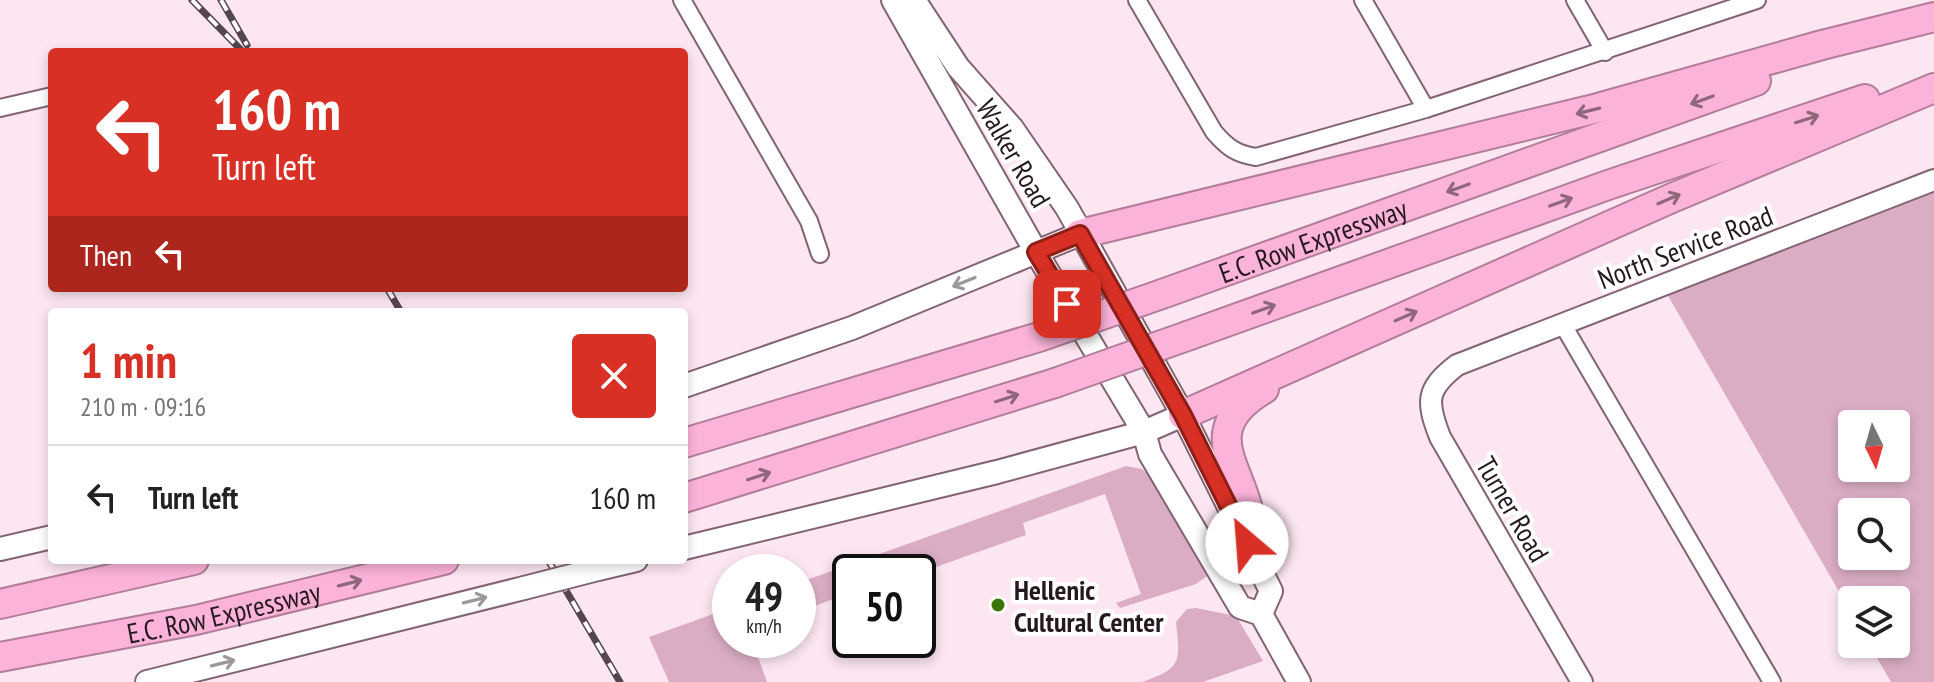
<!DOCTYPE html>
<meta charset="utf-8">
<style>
:root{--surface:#fff;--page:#f6f6f6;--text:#222;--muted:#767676;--line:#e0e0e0;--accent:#d93025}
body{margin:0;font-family:"PT Sans Narrow",sans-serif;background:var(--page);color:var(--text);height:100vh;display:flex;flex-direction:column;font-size:30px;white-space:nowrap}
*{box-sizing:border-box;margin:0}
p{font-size:26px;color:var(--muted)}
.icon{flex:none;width:44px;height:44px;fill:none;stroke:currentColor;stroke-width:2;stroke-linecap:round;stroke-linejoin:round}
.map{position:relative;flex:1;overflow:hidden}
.details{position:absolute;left:48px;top:308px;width:640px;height:256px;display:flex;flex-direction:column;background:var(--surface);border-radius:8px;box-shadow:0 4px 12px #0003}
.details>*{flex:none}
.guide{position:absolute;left:48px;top:48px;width:640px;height:244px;border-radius:8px;box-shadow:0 4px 12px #0003;background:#d93025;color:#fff;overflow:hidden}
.needle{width:52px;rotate:175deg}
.tools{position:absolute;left:1838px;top:410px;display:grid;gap:16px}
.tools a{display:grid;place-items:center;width:72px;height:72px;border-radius:8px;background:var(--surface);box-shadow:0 4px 12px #0003;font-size:40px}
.speed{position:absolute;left:712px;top:554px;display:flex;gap:16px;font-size:40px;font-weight:700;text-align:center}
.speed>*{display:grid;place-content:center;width:104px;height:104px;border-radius:50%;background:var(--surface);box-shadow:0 4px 12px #0003;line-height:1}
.speed small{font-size:20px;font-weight:400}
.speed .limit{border:4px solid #111;border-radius:12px;background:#fff;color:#111}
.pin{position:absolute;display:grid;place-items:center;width:68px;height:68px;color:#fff;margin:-34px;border-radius:16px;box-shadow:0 4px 12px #0006}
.me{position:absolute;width:88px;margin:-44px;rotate:333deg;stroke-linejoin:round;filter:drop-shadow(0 0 6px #0008)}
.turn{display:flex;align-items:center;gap:28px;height:168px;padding:0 32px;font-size:36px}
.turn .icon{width:104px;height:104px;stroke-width:2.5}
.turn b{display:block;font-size:56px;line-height:68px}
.then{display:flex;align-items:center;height:76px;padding:0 32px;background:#0003;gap:16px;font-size:30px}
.round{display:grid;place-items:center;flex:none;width:84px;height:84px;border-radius:8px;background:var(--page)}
.head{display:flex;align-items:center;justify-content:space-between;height:136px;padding:0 32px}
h1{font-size:48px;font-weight:700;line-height:60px;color:var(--accent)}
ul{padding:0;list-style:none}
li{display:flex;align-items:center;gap:24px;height:104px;padding:0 32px;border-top:2px solid var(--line)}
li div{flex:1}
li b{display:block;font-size:30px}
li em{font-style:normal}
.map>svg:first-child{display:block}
.green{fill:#dbadc5;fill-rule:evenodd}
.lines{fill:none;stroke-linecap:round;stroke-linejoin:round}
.minor-casing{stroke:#826373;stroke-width:20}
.tertiary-casing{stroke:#826373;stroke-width:24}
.secondary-casing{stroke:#826373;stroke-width:26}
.motorway-casing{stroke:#b17d99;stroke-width:32}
.minor{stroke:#fff;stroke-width:16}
.tertiary{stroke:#fff;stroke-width:20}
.secondary{stroke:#fff;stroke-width:22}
.motorway{stroke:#fcb3da;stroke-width:28}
.rail-casing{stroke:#55464e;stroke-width:7}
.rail{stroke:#fff;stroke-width:4;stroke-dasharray:12;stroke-linecap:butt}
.secondary-bridge-casing{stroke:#826373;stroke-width:26;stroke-linecap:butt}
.motorway-bridge-casing{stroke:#b17d99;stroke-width:32;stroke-linecap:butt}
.secondary-bridge{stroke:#fff;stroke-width:22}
.motorway-bridge{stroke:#fcb3da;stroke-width:28}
.oneway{stroke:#90667c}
.oneway2{stroke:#9d979a}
.route-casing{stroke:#8d1f18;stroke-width:20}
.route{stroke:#d93025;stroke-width:14}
.poi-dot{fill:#3b7509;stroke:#fff;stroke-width:3}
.labels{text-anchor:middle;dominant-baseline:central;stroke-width:8;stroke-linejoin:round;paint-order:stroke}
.street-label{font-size:28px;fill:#25181f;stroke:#fff}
.poi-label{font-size:28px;font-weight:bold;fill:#25181f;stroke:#fff;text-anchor:start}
</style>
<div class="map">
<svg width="1934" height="682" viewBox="0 0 1934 682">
<rect width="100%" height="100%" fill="#fce6f1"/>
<path class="green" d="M1934 192V682H1891L1869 644H1896V600H1852V614L1667 294ZM1852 424H1896V468H1852ZM1852 512H1896V556H1852Z
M1126 466 1142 469 1151 477 1207 576 1196 584 1120 608 1116 603 1141 594 1105 494 1023 523 1026 535 936 567 917 559 910 572H850V593L798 612V583Z
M730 608V640H759L753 643 767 682H669L649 637Z
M1196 608 1236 616 1263 661 1203 682H1142C1183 668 1180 661 1176 622L1187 609Z"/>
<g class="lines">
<defs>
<path id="minor" d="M682 0 809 221 820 254
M1137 0 1214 132C1227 147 1236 154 1256 157L1426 109 1757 0
M1363 0 1426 109
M1575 0 1605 52
M0 108 52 96
M1563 325 1772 682"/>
<path id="tertiary" d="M1582 682 1440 437C1426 401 1426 389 1457 365L1934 180"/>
<path id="secondary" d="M893 0 1036 252 1144 432 1150 454 1240 607 1261 614 1299 682
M914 0 958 67 1012 128 1067 208 1183 415 1271 591 1261 614
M684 386 852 328 1080 234
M684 548 997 472 1144 432 1183 415
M0 549 52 537
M598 569 636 560
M147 682 524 588"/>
<g id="motorway">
<path d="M1080 234 1598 108 1822 45 1934 17"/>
<path id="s1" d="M1162 294 1756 81"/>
<path d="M1190 335 1608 185 1865 99"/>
<path d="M1183 415 1672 198 1934 88"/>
<path d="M684 443 1039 337"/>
<path d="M684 498 1055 383"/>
<path d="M1247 543C1265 483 1181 438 1264 389"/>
<path d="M0 604 194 560"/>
<path id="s2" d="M0 657 196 620 444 560"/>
</g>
</defs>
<use href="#minor" class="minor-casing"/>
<use href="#tertiary" class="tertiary-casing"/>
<use href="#secondary" class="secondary-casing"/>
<use href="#motorway" class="motorway-casing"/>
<use href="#minor" class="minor"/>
<use href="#tertiary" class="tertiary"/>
<use href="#secondary" class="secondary"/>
<use href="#motorway" class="motorway"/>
<defs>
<path id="rail" d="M192 0 243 52
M221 0 247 45
M387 288 401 312
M548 560 620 682"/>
</defs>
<use href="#rail" class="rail-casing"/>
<use href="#rail" class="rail"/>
<defs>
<path id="secondary-bridge" d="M524 588 598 569"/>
<path id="motorway-bridge" d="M1039 337 1162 294
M1055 383 1190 335"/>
</defs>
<use href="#secondary-bridge" class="secondary-bridge-casing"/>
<use href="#motorway-bridge" class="motorway-bridge-casing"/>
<use href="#secondary-bridge" class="secondary-bridge"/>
<use href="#motorway-bridge" class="motorway-bridge"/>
</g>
<defs><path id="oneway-shaft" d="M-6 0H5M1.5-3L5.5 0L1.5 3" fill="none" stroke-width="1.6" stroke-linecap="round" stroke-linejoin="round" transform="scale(2)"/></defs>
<g class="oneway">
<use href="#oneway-shaft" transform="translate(1702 100) rotate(160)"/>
<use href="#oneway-shaft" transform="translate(1588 111) rotate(166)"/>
<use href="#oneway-shaft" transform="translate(1807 119) rotate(-18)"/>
<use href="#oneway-shaft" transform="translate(1458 188) rotate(160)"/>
<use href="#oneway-shaft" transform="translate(1669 199) rotate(-23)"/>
<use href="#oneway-shaft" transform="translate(1561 202) rotate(-20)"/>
<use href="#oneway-shaft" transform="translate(1264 309) rotate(-20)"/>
<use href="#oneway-shaft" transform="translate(1406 316) rotate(-24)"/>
<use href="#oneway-shaft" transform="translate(1007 398) rotate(-18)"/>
<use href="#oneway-shaft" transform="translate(759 476) rotate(-18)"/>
<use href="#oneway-shaft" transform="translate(350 583) rotate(-14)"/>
</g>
<g class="oneway2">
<use href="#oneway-shaft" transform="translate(964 282) rotate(158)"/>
<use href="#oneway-shaft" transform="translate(475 600) rotate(-14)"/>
<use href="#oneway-shaft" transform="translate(223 663) rotate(-14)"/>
</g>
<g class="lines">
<defs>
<path id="route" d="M1067 304 1036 252 1080 234 1183 415 1247 543"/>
</defs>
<use href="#route" class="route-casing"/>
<use href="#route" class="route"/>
</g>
<circle class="poi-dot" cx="998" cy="605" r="8"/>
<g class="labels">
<g class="street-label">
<text transform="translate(1014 153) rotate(60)">Walker Road</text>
<text stroke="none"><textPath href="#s1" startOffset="160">E.C. Row Expressway</textPath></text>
<text transform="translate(1685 247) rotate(-21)">North Service Road</text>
<text transform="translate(1513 509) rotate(60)">Turner Road</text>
<text stroke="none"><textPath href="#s2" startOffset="228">E.C. Row Expressway</textPath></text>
</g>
<g class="poi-label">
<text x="1014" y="589">Hellenic<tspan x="1014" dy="32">Cultural Center</tspan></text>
</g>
</g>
</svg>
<div class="tools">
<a><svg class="needle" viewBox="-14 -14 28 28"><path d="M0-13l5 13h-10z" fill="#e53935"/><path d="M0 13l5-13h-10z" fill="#767676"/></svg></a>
<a><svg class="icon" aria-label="search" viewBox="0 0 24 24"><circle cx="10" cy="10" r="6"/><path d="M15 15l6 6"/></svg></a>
<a><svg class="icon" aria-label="layers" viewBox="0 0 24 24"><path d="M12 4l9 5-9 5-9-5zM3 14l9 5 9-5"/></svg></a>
</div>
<div class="speed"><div>49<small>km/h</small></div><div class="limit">50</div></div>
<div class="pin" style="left:1067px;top:304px;background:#d93025"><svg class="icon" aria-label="arrive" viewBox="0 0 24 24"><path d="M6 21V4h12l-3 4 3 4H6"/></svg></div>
<svg class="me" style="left:1247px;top:543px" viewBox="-20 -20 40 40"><circle r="19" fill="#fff"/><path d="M0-13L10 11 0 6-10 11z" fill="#d93025"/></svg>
<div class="guide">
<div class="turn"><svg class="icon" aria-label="left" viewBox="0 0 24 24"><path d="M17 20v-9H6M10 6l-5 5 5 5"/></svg><div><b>160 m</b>Turn left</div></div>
<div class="then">Then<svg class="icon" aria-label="left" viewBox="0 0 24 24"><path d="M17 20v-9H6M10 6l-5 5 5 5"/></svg></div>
</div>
<section class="details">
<div class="head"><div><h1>1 min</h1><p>210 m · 09:16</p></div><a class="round" style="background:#d93025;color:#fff"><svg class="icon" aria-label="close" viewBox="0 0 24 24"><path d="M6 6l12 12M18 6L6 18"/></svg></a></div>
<ul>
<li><svg class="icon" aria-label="left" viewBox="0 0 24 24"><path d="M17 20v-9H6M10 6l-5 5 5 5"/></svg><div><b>Turn left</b></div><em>160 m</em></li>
</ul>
</section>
</div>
